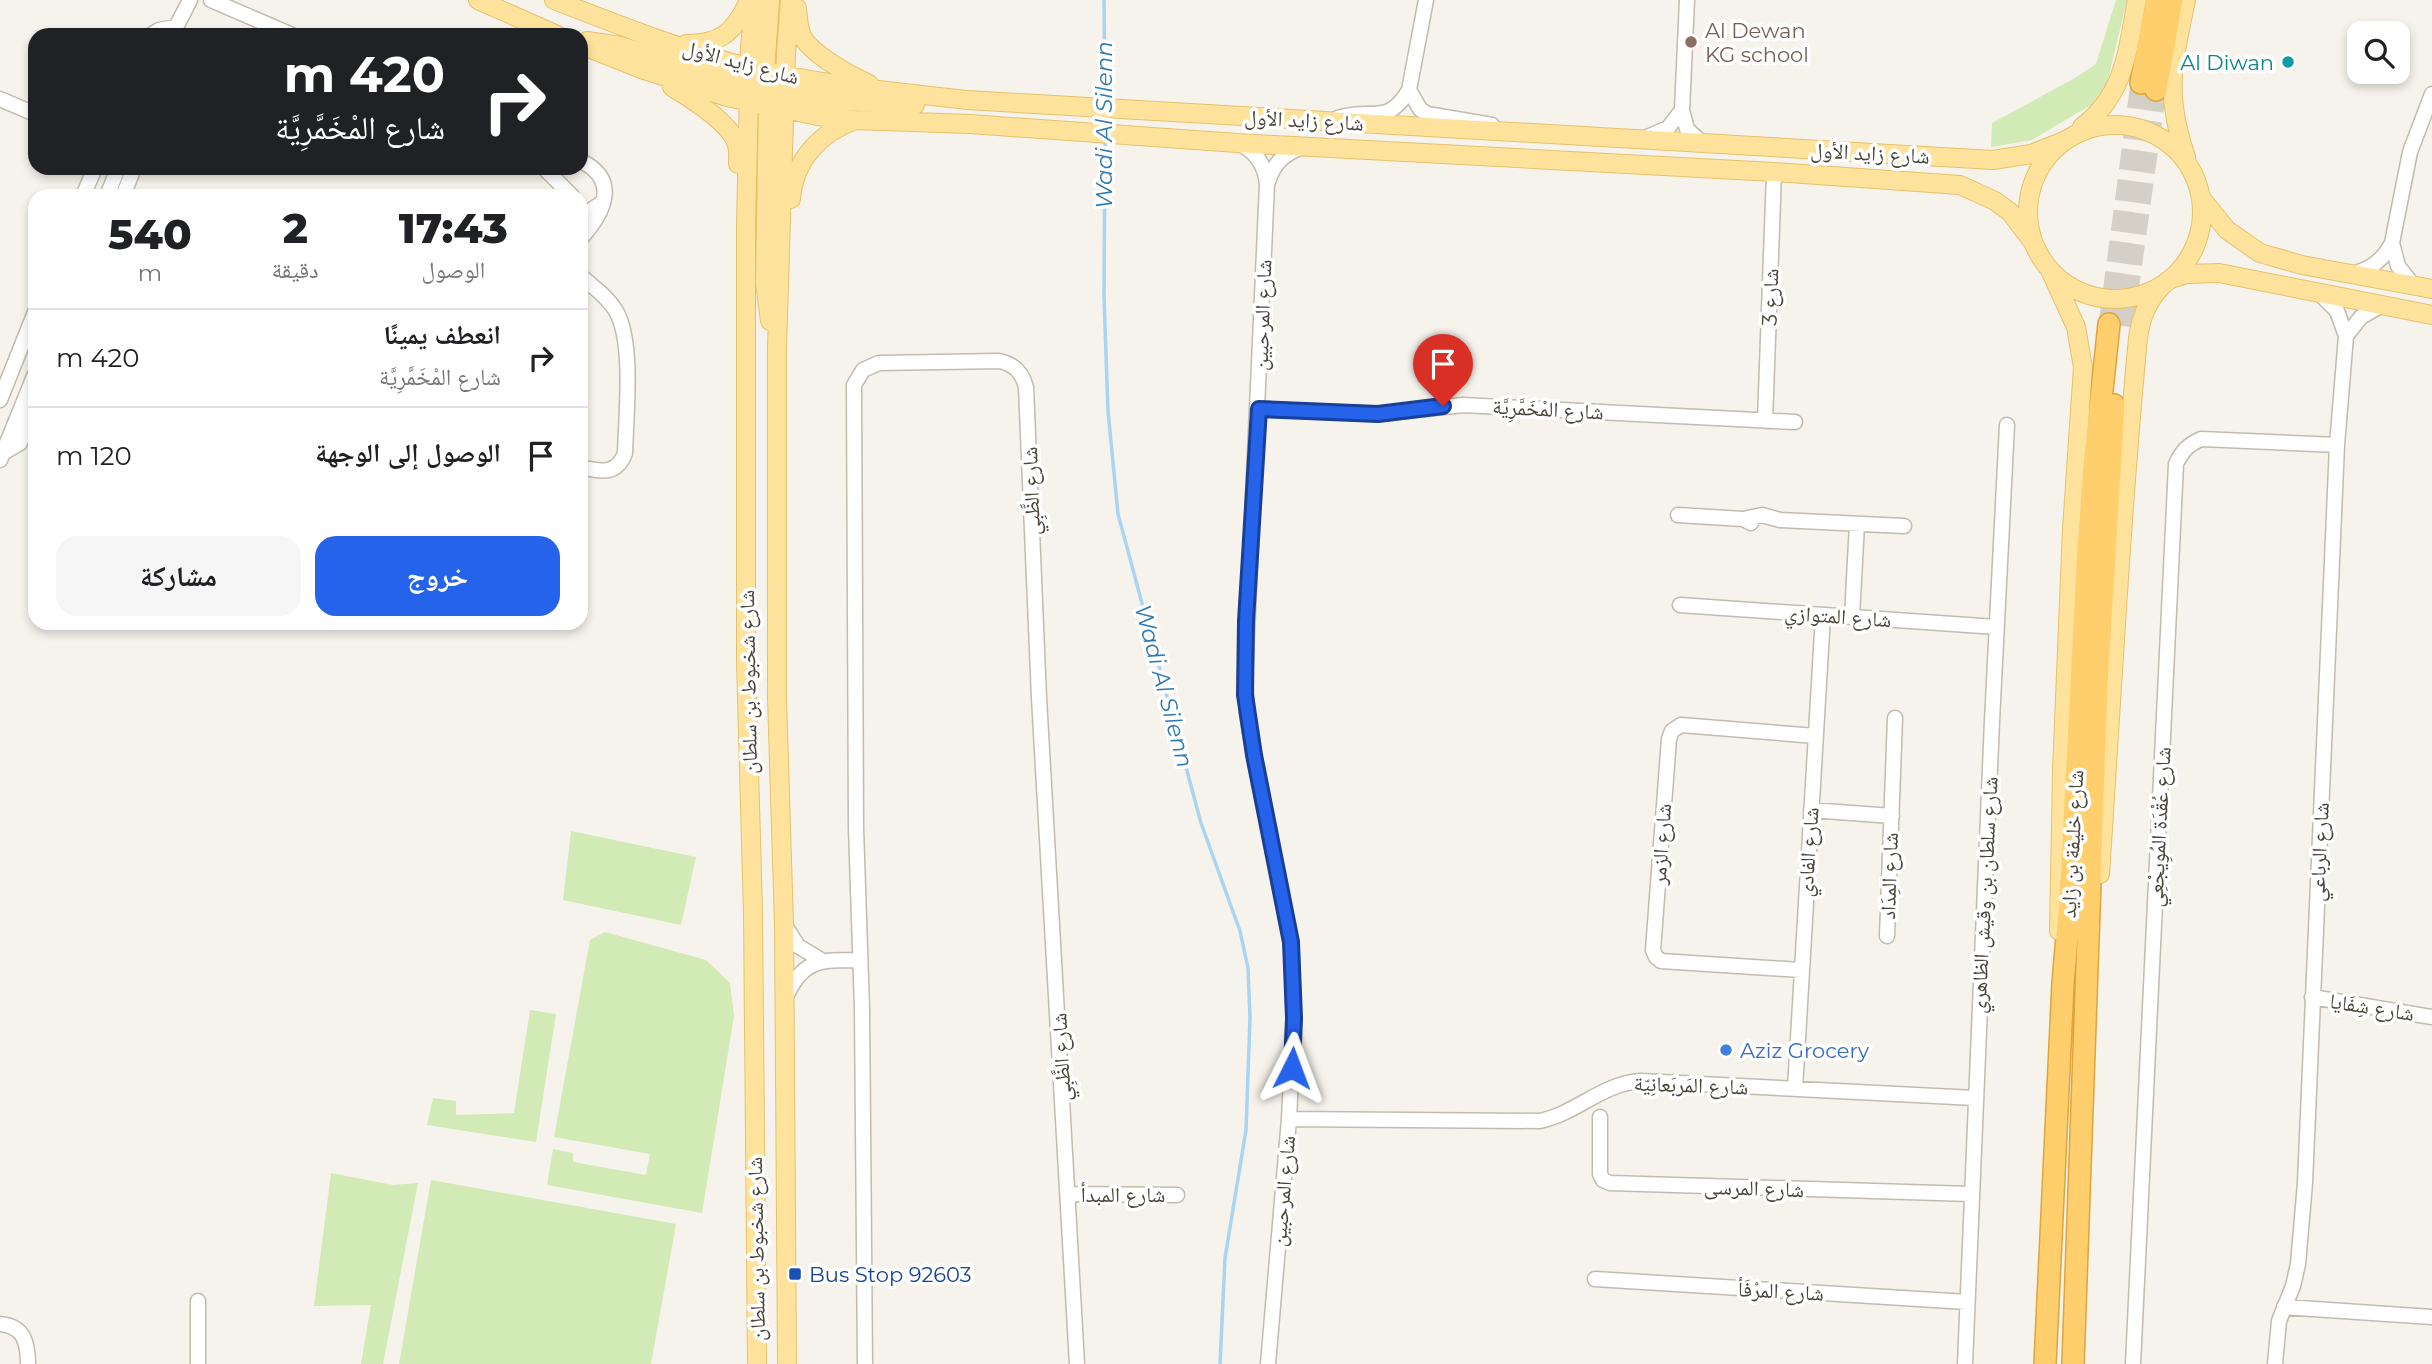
<!DOCTYPE html>
<html lang="ar">
<meta charset="utf-8">
<style>
:root{--surface:#fff;--page:#f6f6f6;--text:#202124;--muted:#757577;--line:#e0e0e0;--accent:#2563eb}
body{margin:0;font-family:Montserrat,"Noto Naskh Arabic",sans-serif;background:var(--page);color:var(--text);direction:rtl;height:100vh;display:flex;flex-direction:column;font-size:26px;white-space:nowrap}
*{box-sizing:border-box;margin:0}
p{font-size:23px;color:var(--muted)}
.icon{flex:none;width:38px;height:38px;fill:none;stroke:currentColor;stroke-width:2;stroke-linecap:round;stroke-linejoin:round}
.map{position:relative;flex:1;overflow:hidden;direction:ltr}
.side{position:absolute;left:28px;top:189px;width:560px;height:441px;display:flex;flex-direction:column;background:var(--surface);border-radius:21px;box-shadow:0 4px 10px #0003;direction:rtl}
.side>*{flex:none}
.hud{position:absolute;left:28px;top:28px;width:560px;height:147px;border-radius:21px;box-shadow:0 4px 10px #0003;direction:rtl;background:#202124;color:#fff;overflow:hidden}
.fabs{position:absolute;left:2347px;top:21px;display:grid;gap:14px}
.fabs a{display:grid;place-items:center;width:63px;height:63px;border-radius:14px;background:var(--surface);box-shadow:0 4px 10px #0003;font-size:35px}
.pin{position:absolute;display:grid;place-items:center;width:60px;height:60px;color:#fff;margin:-72px -30px;border-radius:50% 50% 50% 0;rotate:-45deg;box-shadow:0 0 7px #0007}
.pin .icon{rotate:45deg}
.me{position:absolute;width:77px;margin:-38px;rotate:3deg;stroke-linejoin:round;filter:drop-shadow(0 0 5px #0008)}
.turn{display:flex;align-items:center;gap:24px;height:147px;padding:0 28px;font-size:32px}
.turn .icon{width:91px;height:91px;stroke-width:2.5}
.turn b{display:block;font-size:49px;line-height:60px}
.eta{display:flex;justify-content:space-evenly;align-items:center;height:119px;text-align:center}
.eta b{font-size:42px;font-weight:800;line-height:49px}
.primary-button{display:flex;gap:14px;margin-top:auto;padding:14px 28px}
.primary-button a{flex:1;height:80px;border-radius:21px;background:var(--accent);color:#fff;font-size:28px;font-weight:800;line-height:80px;text-align:center}
.primary-button a+a{background:var(--page);color:var(--text)}
ul{padding:0;list-style:none}
li{display:flex;align-items:center;gap:21px;height:98px;padding:0 28px;border-top:2px solid var(--line)}
li div{flex:1}
li b{display:block;font-size:26px}
li em{font-style:normal}
.map>svg:first-child{display:block}
.garden{fill:#d2eab5}
.lines{fill:none;stroke-linecap:round;stroke-linejoin:round}
.stream{stroke:#a9d4f2;stroke-width:3.5}
.highway-tunnel{stroke:#d4d0c8;stroke-width:21;stroke-dasharray:21 10;stroke-linecap:butt}
.minor-casing{stroke:#c2bbae;stroke-width:17}
.major-casing{stroke:#e6c16a;stroke-width:20}
.highway-casing{stroke:#e0a43c;stroke-width:24}
.minor{stroke:#fff;stroke-width:14}
.major{stroke:#ffe39c;stroke-width:18}
.highway{stroke:#ffcf6e;stroke-width:21}
.route-casing{stroke:#184099;stroke-width:18}
.route{stroke:#2563eb;stroke-width:12}
.education-dot{fill:#8d6e63;stroke:#fff;stroke-width:2.5}
.culture-dot{fill:#0f9aa8;stroke:#fff;stroke-width:2.5}
.shop-dot{fill:#3f7fe0;stroke:#fff;stroke-width:2.5}
.transit-dot{fill:#1a4fb4;stroke:#fff;stroke-width:2.5}
.labels{text-anchor:middle;dominant-baseline:central;stroke-width:7;stroke-linejoin:round;paint-order:stroke}
.education-label{font-size:21px;fill:#785e54;stroke:#fff;text-anchor:start}
.street-label{font-size:21px;fill:#4b4439;stroke:#fff}
.culture-label{font-size:21px;fill:#0d838f;stroke:#fff;text-anchor:end}
.shop-label{font-size:21px;fill:#366cbe;stroke:#fff;text-anchor:start}
.transit-label{font-size:21px;fill:#164399;stroke:#fff;text-anchor:start}
.water-label{font-size:23px;font-style:italic;fill:#2e7ab2;stroke:#fff}
</style>
<div class="map">
<svg width="2432" height="1364" viewBox="0 0 2432 1364">
<rect width="100%" height="100%" fill="#f6f3ec"/>
<path class="garden" d="M2116 0H2127L2107 84 2091 105 2032 140 1991 147 1992 123 2075 78 2096 64Z
M571 831 696 857 681 925 563 900Z
M605 932 706 960 730 983 734 1016 702 1213 547 1185 553 1149 573 1153V1162L646 1175 650 1154 554 1137 590 940Z
M530 1010 556 1014 536 1142 427 1125 433 1098 456 1101V1115L514 1113Z
M331 1173 393 1185 418 1183 383 1364H361L371 1305 314 1306Z
M431 1180 676 1224 651 1364H399Z"/>
<g class="lines">
<path class="stream" d="M1104 0 1105 103
M1105 139 1104 297 1108 411 1118 514 1201 823 1240 931 1248 968 1250 1018 1246 1130 1225 1258 1220 1364"/>
<path class="highway-tunnel" d="M2109 324 2141 83
M2123 326 2156 90"/>
<defs>
<path id="minor" d="M211 0 292 35
M1687 0 1682 110 1687 129 1702 143
M151 35 159 30 175 27
M172 35 190 0
M1409 90 1420 109 1427 114 1492 125
M0 99 35 114
M1338 118C1371 107 1387 127 1409 90L1426 0
M1645 138 1668 128 1682 110
M1238 143C1256 151 1265 165 1267 184L1245 677 1247 714 1254 755 1291 942 1294 1018 1289 1119 1268 1364
M581 161C620 180 604 213 581 238
M544 168 572 196
M1268 182C1273 164 1285 152 1304 147
M83 196 95 168
M107 196 118 168
M123 196 134 168
M581 217 603 202
M2352 274C2371 269 2383 260 2392 243
M581 276C593 287 608 297 616 311 634 342 626 415 625 453 617 475 601 472 581 467
M2413 285 2398 266 2392 243 2410 152 2432 94
M2346 336 2361 317 2382 305
M0 400 35 312
M1259 409 1378 414 1463 405 1795 422
M1765 421 1774 172
M3 453 20 443 35 407
M0 460 35 374
M1678 515 1743 519 1751 523
M1743 519 1762 515 1780 520 1904 526
M1680 605 1996 627
M1852 616 1857 524
M1811 810 1892 816
M784 924 798 946 821 960
M1887 936 1895 718
M1801 970 1661 961 1656 957 1653 950 1669 739 1672 731 1681 725 1816 736
M2312 997 2432 1017
M785 999C802 959 820 960 859 960
M1795 1089 1823 615
M1600 1117V1174L1603 1180 1610 1183 1971 1194
M1289 1119 1540 1121C1577 1113 1603 1083 1641 1081L1975 1098
M1068 1194 1177 1195
M1595 1279 1967 1302
M198 1301V1364
M2284 1307 2432 1317
M0 1324C24 1326 28 1343 28 1364
M865 1364 862 1009 856 828 854 385 863 370 879 363 999 361C1014 364 1022 372 1026 387L1039 698 1077 1364
M1965 1364 1992 721 2007 425
M2133 1364 2176 464C2182 451 2188 445 2201 439L2337 445
M2275 1364 2279 1321 2293 1286 2298 1264 2305 1183 2337 445 2346 336 2337 311 2319 293"/>
<path id="major" d="M478 0 557 35
M554 0C619 25 684 51 751 68 822 85 895 92 967 100L1993 160 2031 154 2064 141
M755 0 750 46 746 225V661L753 912 757 1364
M797 8C798 17 798 27 802 36 811 54 851 76 869 84
M587 41 621 46 728 79 760 85
M686 44C721 44 735 32 749 0
M581 45 641 69 727 97 818 116 855 120 970 124 1237 143 1774 172 1960 185 1995 201 2010 212 2033 242
M750 67 763 85 768 106 765 283 770 321
M767 80 765 71 770 0
M672 87C690 98 728 121 736 142 739 148 738 157 738 164
M776 93 847 101 915 105
M2028 212a87 87 0 1 1 174 0a87 87 0 1 1-174 0Z
M2082 127C2126 93 2127 51 2137 0
M2186 157C2164 92 2173 64 2186 0
M2201 198 2227 230 2260 253 2302 265 2432 289
M791 199C794 160 820 133 855 120
M2050 270 2076 327 2083 367 2072 529 2062 771 2059 931
M2171 279 2186 274 2219 273 2432 315
M2100 874C2112 695 2121 517 2138 338 2141 316 2148 300 2164 284
M787 1364 784 924 777 698V348L786 53 790 0"/>
<path id="highway" d="M2141 83 2157 0
M2156 90 2172 0
M2045 1364 2063 983 2070 903 2087 565 2094 466 2109 324
M2073 1364 2097 684 2114 405"/>
</defs>
<use href="#minor" class="minor-casing"/>
<use href="#major" class="major-casing"/>
<use href="#highway" class="highway-casing"/>
<use href="#minor" class="minor"/>
<use href="#major" class="major"/>
<use href="#highway" class="highway"/>
</g>
<g class="lines">
<defs>
<path id="route" d="M1292 1068 1294 1018 1291 942 1254 755 1245 695 1246 621 1259 409 1378 414 1443 406"/>
</defs>
<use href="#route" class="route-casing"/>
<use href="#route" class="route"/>
</g>
<circle class="education-dot" cx="1691" cy="42" r="7"/>
<circle class="culture-dot" cx="2288" cy="62" r="7"/>
<circle class="shop-dot" cx="1726" cy="1050" r="7"/>
<rect class="transit-dot" x="788" y="1267" width="14" height="14" rx="3.5"/>
<g class="labels">
<g class="education-label">
<text x="1705" y="30">Al Dewan<tspan x="1705" dy="24">KG school</tspan></text>
</g>
<g class="street-label">
<text transform="translate(741 62) rotate(15)">شارع زايد الأول</text>
<text transform="translate(1304 120) rotate(3)">شارع زايد الأول</text>
<text transform="translate(1870 153) rotate(3)">شارع زايد الأول</text>
<text transform="translate(1770 297) rotate(-88)">شارع 3</text>
<text transform="translate(1262 315) rotate(-88)">شارع المرحبين</text>
<text transform="translate(1548 409) rotate(3)">شارع المْخَمَّرِيَّة</text>
<text transform="translate(1031 491) rotate(-92)">شارع الظَّبِي</text>
<text transform="translate(1838 616) rotate(4)">شارع المتوازي</text>
<text transform="translate(748 682) rotate(-91)">شارع شخبوط بن سلطان</text>
<text transform="translate(2159 827) rotate(-87)">شارع عُقْدَة المُوِيجْعِي</text>
<text transform="translate(1661 844) rotate(-86)">شارع الزمر</text>
<text transform="translate(2072 844) rotate(-87)">شارع خليفة بن زايد</text>
<text transform="translate(1808 852) rotate(-86)">شارع الفادي</text>
<text transform="translate(2319 852) rotate(-87)">شارع الرباعي</text>
<text transform="translate(1889 876) rotate(-88)">شارع المِدَاد</text>
<text transform="translate(1984 895) rotate(-87)">شارع سلطان بن وقيش الظاهري</text>
<text transform="translate(2372 1007) rotate(9)">شارع شِفَايا</text>
<text transform="translate(1061 1057) rotate(-93)">شارع الظَّبِي</text>
<text transform="translate(1691 1085) rotate(2)">شارع المَربَعانِيّة</text>
<text transform="translate(1754 1188) rotate(2)">شارع المرسى</text>
<text transform="translate(1283 1191) rotate(-85)">شارع المرحبين</text>
<text x="1123" y="1194">شارع المبدأ</text>
<text transform="translate(756 1249) rotate(-91)">شارع شخبوط بن سلطان</text>
<text transform="translate(1781 1291) rotate(3)">شارع المرْفَأ</text>
</g>
<g class="culture-label">
<text x="2274" y="62">Al Diwan</text>
</g>
<g class="shop-label">
<text x="1740" y="1050">Aziz Grocery</text>
</g>
<g class="transit-label">
<text x="809" y="1274">Bus Stop 92603</text>
</g>
<g class="water-label">
<text transform="translate(1104 125) rotate(-90)">Wadi Al Silenn</text>
<text transform="translate(1164 686) rotate(75)">Wadi Al Silenn</text>
</g>
</g>
</svg>
<div class="fabs">
<a><svg class="icon" aria-label="search" viewBox="0 0 24 24"><circle cx="10" cy="10" r="6"/><path d="M15 15l6 6"/></svg></a>
</div>
<div class="pin" style="left:1443px;top:406px;background:#d93025"><svg class="icon" aria-label="arrive" viewBox="0 0 24 24"><path d="M6 21V4h12l-3 4 3 4H6"/></svg></div>
<svg class="me" style="left:1292px;top:1068px" viewBox="-20 -20 40 40"><path d="M0-17L14 15 0 8-14 15z" fill="#2563eb" stroke="#fff" stroke-width="4"/></svg>
<div class="hud">
<div class="turn"><svg class="icon" aria-label="right" viewBox="0 0 24 24"><path d="M7 20v-9h11M14 6l5 5-5 5"/></svg><div><b>420 m</b>شارع المْخَمَّرِيَّة</div></div>
</div>
<section class="side">
<div class="eta">
<div><b>17:43</b><p>الوصول</p></div>
<div><b>2</b><p>دقيقة</p></div>
<div><b>540</b><p>m</p></div>
</div>
<ul>
<li><svg class="icon" aria-label="right" viewBox="0 0 24 24"><path d="M7 20v-9h11M14 6l5 5-5 5"/></svg><div><b>انعطف يمينًا</b><p>شارع المْخَمَّرِيَّة</p></div><em>420 m</em></li>
<li><svg class="icon" aria-label="arrive" viewBox="0 0 24 24"><path d="M6 21V4h12l-3 4 3 4H6"/></svg><div><b>الوصول إلى الوجهة</b></div><em>120 m</em></li>
</ul>
<div class="primary-button"><a>خروج</a><a>مشاركة</a></div>
</section>
</div>
